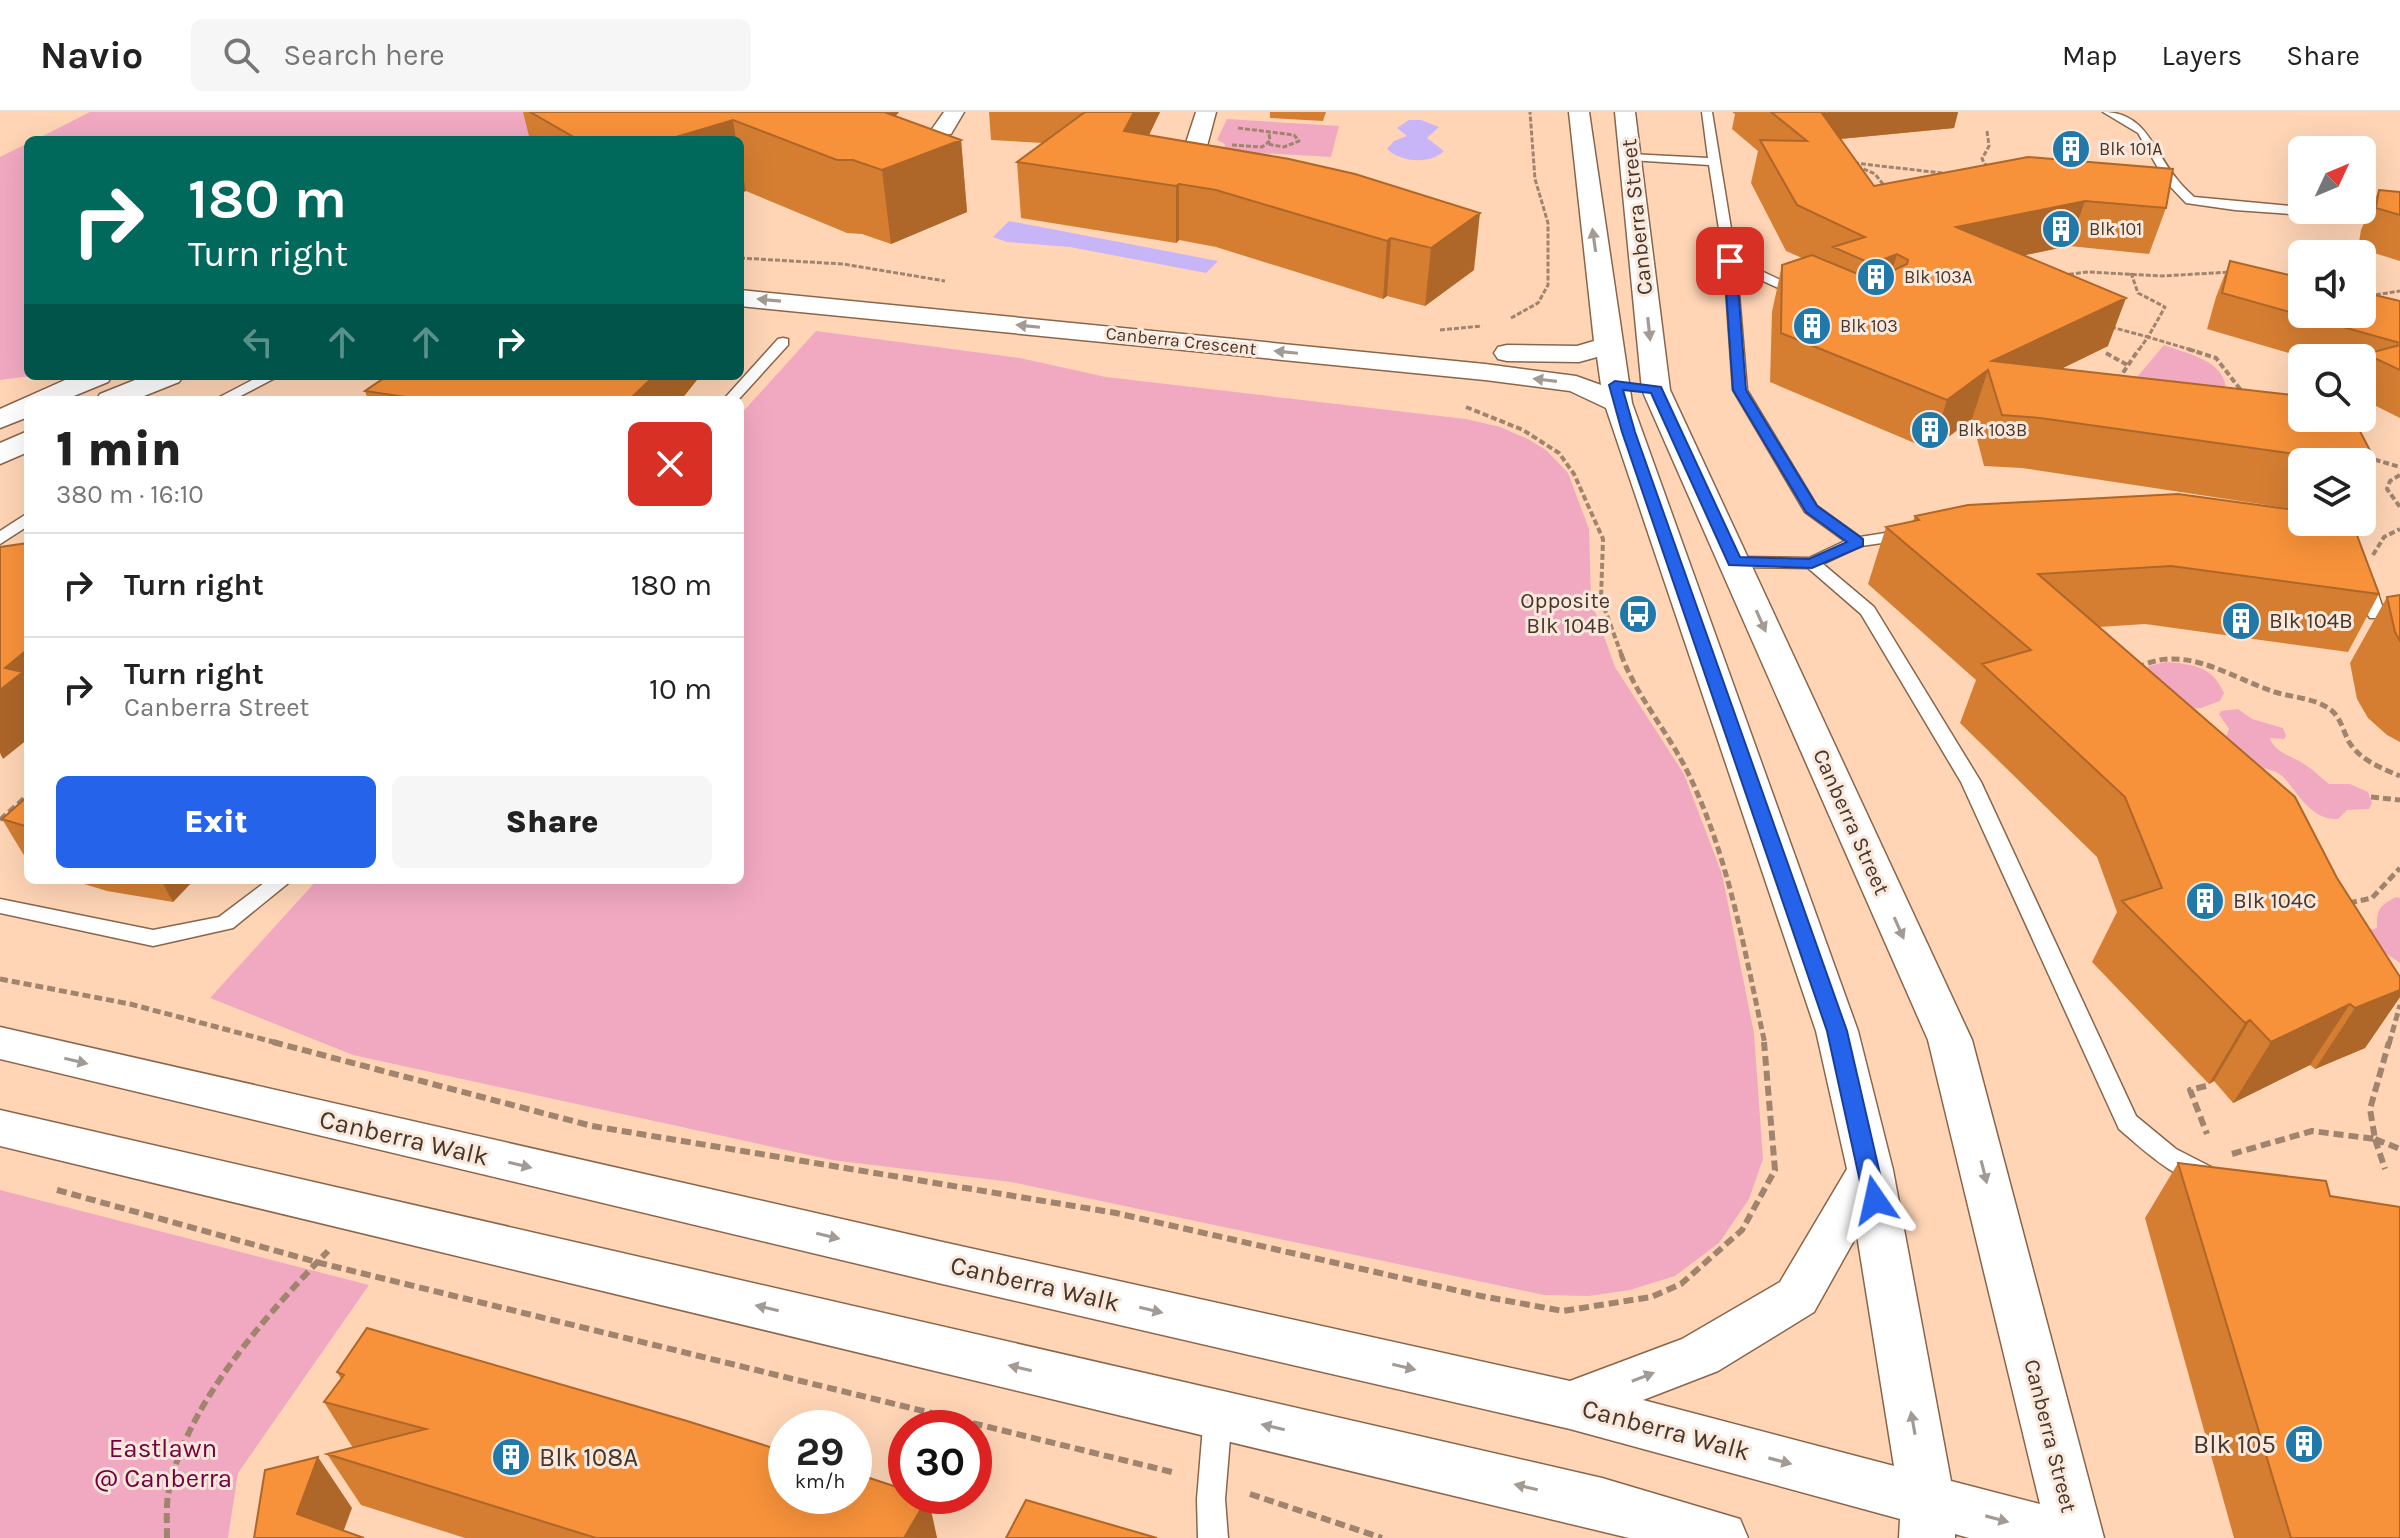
<!DOCTYPE html>
<meta charset="utf-8">
<style>
:root{--surface:#fff;--page:#f6f6f6;--text:#222;--muted:#767676;--line:#e0e0e0;--accent:#2563eb}
body{margin:0;font-family:Karla,sans-serif;background:var(--page);color:var(--text);height:100vh;display:flex;flex-direction:column;font-size:30px;white-space:nowrap}
*{box-sizing:border-box;margin:0}
p{font-size:26px;color:var(--muted)}
.icon{flex:none;width:44px;height:44px;fill:none;stroke:currentColor;stroke-width:2;stroke-linecap:round;stroke-linejoin:round}
.map{position:relative;flex:1;overflow:hidden}
.details{position:absolute;left:24px;top:284px;width:720px;height:488px;display:flex;flex-direction:column;background:var(--surface);border-radius:12px;box-shadow:0 8px 32px #0002}
.details>*{flex:none}
.guide{position:absolute;left:24px;top:24px;width:720px;height:244px;border-radius:12px;box-shadow:0 8px 32px #0002;background:#00695c;color:#fff;overflow:hidden}
.needle{width:52px;rotate:46deg}
.buttons{position:absolute;left:2288px;top:24px;display:grid;gap:16px}
.buttons a{display:grid;place-items:center;width:88px;height:88px;border-radius:12px;background:var(--surface);box-shadow:0 8px 32px #0002;font-size:40px}
.speed{position:absolute;left:768px;top:1298px;display:flex;gap:16px;font-size:40px;font-weight:700;text-align:center}
.speed>*{display:grid;place-content:center;width:104px;height:104px;border-radius:50%;background:var(--surface);box-shadow:0 8px 32px #0002;line-height:1}
.speed small{font-size:20px;font-weight:400}
.speed .limit{border:12px solid #d22;background:#fff;color:#111}
.pin{position:absolute;display:grid;place-items:center;width:68px;height:68px;color:#fff;margin:-34px;border-radius:16px;box-shadow:0 4px 12px #0006}
.me{position:absolute;width:88px;margin:-44px;rotate:349deg;stroke-linejoin:round;filter:drop-shadow(0 0 6px #0008)}
.turn{display:flex;align-items:center;gap:28px;height:168px;padding:0 32px;font-size:36px}
.turn .icon{width:104px;height:104px;stroke-width:2.5}
.turn b{display:block;font-size:56px;line-height:68px}
.lanes{display:flex;align-items:center;height:76px;padding:0 32px;background:#0003;justify-content:center;gap:40px;direction:ltr}
.lanes .off{opacity:.35}
.round{display:grid;place-items:center;flex:none;width:84px;height:84px;border-radius:12px;background:var(--page)}
.summary{display:flex;align-items:center;justify-content:space-between;height:136px;padding:0 32px}
h1{font-size:48px;font-weight:800;line-height:60px}
.button{display:flex;gap:16px;margin-top:auto;padding:16px 32px}
.button a{flex:1;height:92px;border-radius:12px;background:var(--accent);color:#fff;font-size:32px;font-weight:800;line-height:92px;text-align:center}
.button a+a{background:var(--page);color:var(--text)}
ul{padding:0;list-style:none}
li{display:flex;align-items:center;gap:24px;height:104px;padding:0 32px;border-top:2px solid var(--line)}
li div{flex:1}
li b{display:block;font-size:30px}
li em{font-style:normal}
header{display:flex;align-items:center;gap:48px;box-sizing:border-box;height:112px;padding:0 40px;background:var(--surface);border-bottom:2px solid var(--line)}
header strong{font-size:38px}
nav{display:flex;gap:44px;margin-inline-start:auto;font-size:28px}
.search{width:560px;height:72px;background:var(--page);display:flex;align-items:center;gap:20px;box-sizing:border-box;padding:0 28px;border-radius:12px;color:var(--muted);font-size:30px}
.map>svg:first-child{display:block}
.green{fill:#f1a9c1}
.water{fill:#c8b5f7}
.lines{fill:none;stroke-linecap:round;stroke-linejoin:round}
.lane-casing{stroke:#8a654a;stroke-width:3}
.street-casing{stroke:#8a654a;stroke-width:3}
.path-far3{stroke:#a1846e;stroke-width:3;stroke-dasharray:5 2;stroke-linecap:butt}
.path-far2{stroke:#a1846e;stroke-width:4;stroke-dasharray:6 3;stroke-linecap:butt}
.path-far1{stroke:#a1846e;stroke-width:5;stroke-dasharray:8 4;stroke-linecap:butt}
.path{stroke:#a1846e;stroke-width:6;stroke-dasharray:10 5;stroke-linecap:butt}
.lane{fill:#fff;fill-rule:evenodd}
.street{fill:#fff;fill-rule:evenodd}
.wall{fill:#d57e32}
.shaded-wall{fill:#ae6629}
.building{fill:#f8923a;stroke:#ae6629;stroke-width:2}
.oneway{fill:#a39a94}
.route{fill:#2563eb;stroke:#184099;stroke-width:2}
.labels{text-anchor:middle;dominant-baseline:central;stroke-width:6;stroke-linejoin:round;paint-order:stroke}
.far-poi-label{font-size:18px;fill:#47362a;stroke:#f9e8db;text-anchor:start}
.far-street-label{font-size:18px;fill:#47362a;stroke:#f9e8db}
.street-label{font-size:22px;fill:#47362a;stroke:#f9e8db}
.poi-label{font-size:22px;fill:#47362a;stroke:#f9e8db;text-anchor:start}
.near-street-label{font-size:26px;fill:#47362a;stroke:#f9e8db}
.near-poi-label{font-size:26px;fill:#47362a;stroke:#f9e8db;text-anchor:end}
.near-park-label{font-size:26px;fill:#760140;stroke:#f9e8db}
</style>
<header>
<strong>Navio</strong>
<div class="search"><svg class="icon" aria-label="search" viewBox="0 0 24 24"><circle cx="10" cy="10" r="6"/><path d="M15 15l6 6"/></svg>Search here</div>
<nav><a>Map</a><a>Layers</a><a>Share</a></nav>
</header>
<div class="map">
<svg width="2400" height="1426" viewBox="0 0 2400 1426">
<rect width="100%" height="100%" fill="#ffd5b6"/>
<path class="green" d="M90 0H669L534 28H35Z
M1227 7 1339 14 1331 45 1223 39 1225 32 1217 28Z
M28 31V264H31L0 268V45Z
M816 219 1020 246 1106 265 1466 307 1500 315 1528 327 1546 338 1568 361 1589 417 1591 488 1615 555 1684 662 1722 762 1754 921 1763 1047 1749 1087 1719 1131 1675 1164 1630 1178 1589 1184 1544 1183 1011 1070 832 1048 353 943 210 886 317 768H740V303Z
M2164 233C2190 243 2229 249 2226 283H2122Z
M2166 550C2193 552 2212 554 2224 581L2220 589 2201 596 2182 597 2143 561 2149 554Z
M2238 597 2252 607 2283 616 2286 624 2284 627 2270 626C2275 642 2294 644 2307 654 2315 659 2321 666 2329 672H2350L2368 680 2372 691 2369 697 2347 698 2338 707C2314 709 2299 684 2287 669 2277 655 2255 656 2241 650 2234 648 2229 639 2223 633L2229 617 2219 602 2221 599Z
M2396 785 2400 786V851L2372 832 2363 820 2377 816C2376 798 2380 793 2396 785Z
M0 1078 369 1173 238 1361 228 1426H0Z"/>
<path class="water" d="M1409 8H1421L1439 15 1427 26 1444 39C1430 53 1400 50 1387 37L1394 29 1407 24 1397 16Z
M1009 109 1218 149 1206 161 1070 135 1007 130 993 125Z"/>
<g class="lines">
<defs>
<path id="lane" d="M1702 0H1712L1736 147 1810 182 1798 185 1737 157 1747 278 1817 394 1860 425 1910 417 1918 422 1910 427 1861 434 1823 452 1874 495 1981 670 2136 1004 2176 1037 2215 1057 2218 1064 2215 1071C2187 1080 2139 1034 2119 1017L1961 670 1861 502 1808 456 1734 455 1726 450 1734 445 1809 446 1845 429 1805 400 1733 278 1724 149 1709 53 1630 48 1624 45 1630 42 1708 46Z
M2103 0C2146 0 2153 38 2176 66 2181 73 2188 79 2194 85L2302 95V98L2400 102V110L2235 98 2186 91 2166 70 2138 21Z
M783 226 788 227V233L738 288H723L778 227Z
M260 264H279L233 288H214Z
M28 401V414L0 432V419Z
M2365 463 2373 468 2385 502 2382 506H2370L2367 502 2357 468Z
M268 768H292L233 816 153 834 0 801V787L153 818 219 805Z
M1218 1289 1228 1293 1232 1302 1225 1387 1228 1426H1198L1197 1387 1204 1302 1208 1293Z"/>
<path id="street" d="M944 0H964L951 22 943 23 932 17Z
M1196 0H1216L1207 34 1196 40 1185 34Z
M1569 0H1589L1632 291 1858 919 1893 1058 1951 1369 2040 1392 1928 928 1642 278 1615 0H1635L1670 278 1972 928 2104 1426H1969L1955 1422V1426H1899L1900 1407 1570 1317 938 1171 0 947V915L938 1129 1570 1269 1682 1227 1780 1170 1847 1057 1816 919 1606 296 1570 279 1485 268 740 194V178L1485 252 1576 264 1601 273 1597 245 1579 250 1507 249 1498 247 1494 241 1498 235 1507 233 1577 234 1594 229ZM1857 1123 1894 1354 1643 1288 1718 1259 1814 1200Z
M74 264H112L108 270 64 288H28V305L0 316V297Z
M145 264H183L179 270 134 288H96L100 282Z
M28 319V340L0 352V331Z
M0 998 1602 1366 1740 1407 1748 1426H1629L0 1034Z"/>
</defs>
<use href="#lane" class="lane-casing"/>
<use href="#street" class="street-casing"/>
<path class="path-far3" d="M1238 16 1294 23 1299 29 1284 35 1267 32
M1987 19 1989 34 1982 47 1989 58
M1232 33 1262 35 1270 29 1269 21
M1854 51 1951 62
M1857 54 1875 62 1886 76
M740 146 843 152 945 169
M2131 161 2138 181 2165 195 2148 225 2195 239
M2062 163 2088 160 2162 164 2231 160
M2362 185 2400 179
M1511 206 1538 191 1548 173V111L1535 67 1530 0
M2111 215 2148 225 2138 239
M1440 218 1482 214"/>
<path class="path-far2" d="M2188 237 2216 246 2240 277 2238 280
M2106 241 2129 254
M2118 268 2139 237
M1466 295 1523 318 1559 341 1574 362 1603 427 1601 487 1622 544
M2366 345 2400 355
M2400 363 2390 369 2387 377 2400 395
M2373 443 2384 425 2400 417"/>
<path class="path-far1" d="M1621 542C1637 586 1670 622 1690 665 1730 749 1745 842 1765 932
M2137 556C2183 531 2228 564 2272 579 2291 586 2314 585 2331 598 2341 606 2343 619 2349 630 2360 648 2381 656 2400 664
M2371 685 2400 688
M0 708 28 683
M2349 791 2372 786 2400 756
M0 867 130 892 281 932
M2389 932 2400 893"/>
<path class="path" d="M273 930 592 1014 1116 1101 1481 1184 1563 1199 1651 1185 1681 1172 1742 1118 1775 1058 1764 930
M2206 974 2190 978 2207 1022
M2375 1027 2385 1057
M2375 1027 2400 1037
M2232 1042 2312 1019 2375 1027 2370 997 2389 930
M57 1078 320 1151 1176 1361
M1250 1382 1382 1426
M167 1426C167 1412 166 1397 168 1383 183 1295 268 1201 328 1139"/>
<use href="#lane" class="lane"/>
<use href="#street" class="street"/>
</g>
<path class="wall" d="M523 0H899L895 4 961 28 967 100 891 132 862 122 847 121 746 79 740 81V28H530Z
M989 0H1160L1149 23 1289 47 1474 158 1425 194 1387 184 1383 187 1216 135 1179 128 1176 131 1021 106 1017 50 1043 31 991 28Z
M1270 0H1326L1323 9 1270 6Z
M1732 0H1958L1954 16 1841 27 1874 74 2028 45 2166 96 2149 142 2069 134 2025 143 2108 234 2061 257 2373 344 2362 366V350H2302V391L2299 398 2022 356 1984 354 1972 307 1931 338 1770 270 1772 200 1782 153 1802 146 1786 139 1751 71 1758 39 1732 17 1735 2Z
M2379 78 2400 80V149L2358 136 2361 118Z
M2230 149 2400 189V306L2362 287V246H2306L2207 217 2216 185Z
M700 264 681 288H368L365 279Z
M1915 404 2379 482 2348 540 2145 512 2099 515 2337 766 2400 865V885L2365 936 2315 957 2310 953 2233 991 2214 969 2209 972 2092 850 2117 800 2097 745 1960 611 1976 568 1868 472 1886 415 1913 409Z
M2400 483V630L2387 623 2368 606 2357 587 2350 551 2387 485Z
M28 684V750L2 707Z
M71 768H194L173 790 107 779Z
M2178 1051 2330 1084 2400 1426H2234L2145 1106Z
M337 1260 928 1385 937 1426H465L361 1393 327 1342 353 1336 324 1290 341 1267Z"/>
<path class="shaded-wall" d="M889 0H899L882 21Z
M1134 0H1160L1128 67 1124 19Z
M1811 0H1958L1954 16 1807 30Z
M733 8 736 28H666Z
M961 28 967 100 891 132 882 58Z
M740 48 746 79 740 81Z
M1179 72V128L1176 131V74Z
M2085 89 2069 134 1943 160 1956 115Z
M1480 101 1474 158 1425 194 1431 136Z
M1391 126 1387 184 1383 187 1387 129Z
M1897 142 1884 189 1859 199 1872 152Z
M2126 186 2108 234 1997 288 1992 249Z
M1988 258 1972 307 1931 338 1947 288Z
M654 264H700L681 288H629Z
M28 537V627L3 647 0 641V578L5 556Z
M161 768H194L173 790Z
M2400 878V885L2365 936 2315 957 2355 896Z
M2350 892 2310 953 2233 991 2271 930Z
M2250 908 2214 969 2209 972 2245 911Z
M318 1345 352 1396 341 1426 297 1402Z
M928 1385 937 1426H904Z"/>
<path class="building" d="M530 0H884L961 28 882 58 853 48H837L733 8 666 28H579Z
M1085 0H1134L1124 19 1289 47 1355 62 1480 101 1431 136 1391 126 1387 129 1216 78 1179 72 1176 74 1017 50Z
M1771 0H1821L1874 74 2028 45 2173 57 2166 96 2085 89 1956 115 2126 186 1992 249 2302 284V306H2353L2373 344 2321 339 2324 346 2040 306 2002 303 1988 258 1947 288 1781 221 1782 153 1812 143 1865 165 1877 166 1907 152 1908 148 1897 142 1872 152 1833 135 1865 125 1797 93 1760 28 1807 29Z
M2379 78 2400 80V103L2376 96Z
M2230 149 2302 166V202H2362V180L2400 189V231L2222 181Z
M2400 233V258L2366 242Z
M387 264H654L629 288H406V285L365 279Z
M2178 382 2302 399V410H2352L2379 482 2171 454 2038 462 2295 685 2337 766 2400 865V878L2355 896 2350 892 2271 930 2250 908 2245 911 2122 789 2162 776 2125 685 1982 552 2031 538 1886 415 1919 408 1915 404 1968 393Z
M28 431V537L5 556 23 560 0 578V435Z
M2400 483V529L2395 520 2387 485Z
M28 684V715L2 707Z
M2178 1051 2326 1069 2330 1084 2400 1095V1426H2291Z
M367 1216 687 1309 786 1340V1384H854V1361L906 1378V1384L928 1385 904 1426H596L327 1342 426 1317 324 1290 344 1263 337 1260Z
M318 1345 297 1402 364 1426H254L265 1358Z
M1026 1388 1157 1426H1006Z"/>
<defs><path id="oneway-solid" d="M-6-.8H1V-3.2L6.5 0L1 3.2V.8H-6Z" transform="scale(2)"/></defs>
<g class="oneway">
<use href="#oneway-solid" transform="translate(1594 128) rotate(-98)"/>
<use href="#oneway-solid" transform="translate(769 188) rotate(-175)"/>
<use href="#oneway-solid" transform="translate(1028 214) rotate(-174)"/>
<use href="#oneway-solid" transform="translate(1649 217) rotate(84)"/>
<use href="#oneway-solid" transform="translate(1286 240) rotate(-174)"/>
<use href="#oneway-solid" transform="translate(1545 268) rotate(-173)"/>
<use href="#oneway-solid" transform="translate(1761 509) rotate(66)"/>
<use href="#oneway-solid" transform="translate(1899 816) rotate(66)"/>
<use href="#oneway-solid" transform="translate(76 949) rotate(13)"/>
<use href="#oneway-solid" transform="translate(520 1053) rotate(13)"/>
<use href="#oneway-solid" transform="translate(1984 1060) rotate(76)"/>
<use href="#oneway-solid" transform="translate(828 1124) rotate(13)"/>
<use href="#oneway-solid" transform="translate(767 1196) rotate(-167)"/>
<use href="#oneway-solid" transform="translate(1151 1198) rotate(13)"/>
<use href="#oneway-solid" transform="translate(1404 1255) rotate(13)"/>
<use href="#oneway-solid" transform="translate(1020 1256) rotate(-167)"/>
<use href="#oneway-solid" transform="translate(1643 1265) rotate(-21)"/>
<use href="#oneway-solid" transform="translate(1913 1311) rotate(-100)"/>
<use href="#oneway-solid" transform="translate(1273 1315) rotate(-167)"/>
<use href="#oneway-solid" transform="translate(1780 1349) rotate(15)"/>
<use href="#oneway-solid" transform="translate(1526 1375) rotate(-167)"/>
<use href="#oneway-solid" transform="translate(1997 1407) rotate(15)"/>
</g>
<path class="route" d="M1730 145 1736 149 1746 278 1817 394 1863 427V434L1812 456 1729 453 1651 281 1623 278 1635 320 1847 919 1886 1088 1883 1094 1875 1097 1867 1094 1864 1088 1827 919 1622 320 1609 273 1615 269 1661 275 1740 445 1809 447 1847 430 1806 400 1733 278 1724 149Z"/>
<defs>
<symbol id="building-disc" viewBox="-11 -11 22 22"><circle r="9.5" fill="#2079a8" stroke="#f9e8db"/><path d="M-4-6H4V6H1V3H-1V6H-4ZM-2.5-4.3h1.7v1.8h-1.7ZM.8-4.3h1.7v1.8H.8ZM-2.5-1h1.7V.8h-1.7ZM.8-1h1.7V.8H.8Z" fill="#fff"/></symbol>
<symbol id="bus-disc" viewBox="-11 -11 22 22"><circle r="9.5" fill="#2079a8" stroke="#f9e8db"/><path d="M-5-6H5V4H4V6H2V4H-2V6H-4V4H-5ZM-3.5-4V0h7V-4ZM-3.5 1.2v1.5H-2V1.2ZM2 1.2v1.5H3.5V1.2Z" fill="#fff"/></symbol>
</defs>
<g fill-rule="evenodd">
<use href="#building-disc" x="2049" y="15" width="44" height="44"/>
<use href="#building-disc" x="2039" y="95" width="44" height="44"/>
<use href="#building-disc" x="1854" y="143" width="44" height="44"/>
<use href="#building-disc" x="1790" y="192" width="44" height="44"/>
<use href="#building-disc" x="1908" y="296" width="44" height="44"/>
<use href="#bus-disc" x="1616" y="480" width="44" height="44"/>
<use href="#building-disc" x="2219" y="487" width="44" height="44"/>
<use href="#building-disc" x="2183" y="767" width="44" height="44"/>
<use href="#building-disc" x="2282" y="1310" width="44" height="44"/>
<use href="#building-disc" x="489" y="1323" width="44" height="44"/>
</g>
<g class="labels">
<g class="far-poi-label">
<text x="2099" y="37">Blk 101A</text>
<text x="2089" y="117">Blk 101</text>
<text x="1904" y="165">Blk 103A</text>
<text x="1840" y="214">Blk 103</text>
<text x="1958" y="318">Blk 103B</text>
</g>
<g class="far-street-label">
<text transform="translate(1181 229) rotate(6)">Canberra Crescent</text>
</g>
<g class="street-label">
<text transform="translate(1637 105) rotate(-96)">Canberra Street</text>
<text transform="translate(1851 710) rotate(66)">Canberra Street</text>
<text transform="translate(2050 1324) rotate(76)">Canberra Street</text>
</g>
<g class="poi-label">
<text x="1610" y="489" text-anchor="end">Opposite<tspan x="1610" dy="25">Blk 104B</tspan></text>
<text x="2269" y="509">Blk 104B</text>
<text x="2233" y="789">Blk 104C</text>
</g>
<g class="near-street-label">
<text transform="translate(404 1026) rotate(13)">Canberra Walk</text>
<text transform="translate(1035 1172) rotate(13)">Canberra Walk</text>
<text transform="translate(1666 1318) rotate(15)">Canberra Walk</text>
</g>
<g class="near-poi-label">
<text x="2276" y="1332">Blk 105</text>
<text x="539" y="1345" text-anchor="start">Blk 108A</text>
</g>
<g class="near-park-label">
<text x="163" y="1336">Eastlawn<tspan x="163" dy="30">@ Canberra</tspan></text>
</g>
</g>
</svg>
<div class="buttons">
<a><svg class="needle" viewBox="-14 -14 28 28"><path d="M0-13l5 13h-10z" fill="#e53935"/><path d="M0 13l5-13h-10z" fill="#767676"/></svg></a>
<a><svg class="icon" aria-label="sound" viewBox="0 0 24 24"><path d="M4 9h4l5-4v14l-5-4H4zM17 9q2 3 0 6"/></svg></a>
<a><svg class="icon" aria-label="search" viewBox="0 0 24 24"><circle cx="10" cy="10" r="6"/><path d="M15 15l6 6"/></svg></a>
<a><svg class="icon" aria-label="layers" viewBox="0 0 24 24"><path d="M12 4l9 5-9 5-9-5zM3 14l9 5 9-5"/></svg></a>
</div>
<div class="speed"><div>29<small>km/h</small></div><div class="limit">30</div></div>
<div class="pin" style="left:1730px;top:149px;background:#d93025"><svg class="icon" aria-label="arrive" viewBox="0 0 24 24"><path d="M6 21V4h12l-3 4 3 4H6"/></svg></div>
<svg class="me" style="left:1875px;top:1088px" viewBox="-20 -20 40 40"><path d="M0-17L14 15 0 8-14 15z" fill="#2563eb" stroke="#fff" stroke-width="4"/></svg>
<div class="guide">
<div class="turn"><svg class="icon" aria-label="right" viewBox="0 0 24 24"><path d="M7 20v-9h11M14 6l5 5-5 5"/></svg><div><b>180 m</b>Turn right</div></div>
<div class="lanes"><svg class="icon off" aria-label="left" viewBox="0 0 24 24"><path d="M17 20v-9H6M10 6l-5 5 5 5"/></svg><svg class="icon off" aria-label="ahead" viewBox="0 0 24 24"><path d="M12 20V5M6 11l6-6 6 6"/></svg><svg class="icon off" aria-label="ahead" viewBox="0 0 24 24"><path d="M12 20V5M6 11l6-6 6 6"/></svg><svg class="icon" aria-label="right" viewBox="0 0 24 24"><path d="M7 20v-9h11M14 6l5 5-5 5"/></svg></div>
</div>
<section class="details">
<div class="summary"><div><h1>1 min</h1><p>380 m · 16:10</p></div><a class="round" style="background:#d93025;color:#fff"><svg class="icon" aria-label="close" viewBox="0 0 24 24"><path d="M6 6l12 12M18 6L6 18"/></svg></a></div>
<ul>
<li><svg class="icon" aria-label="right" viewBox="0 0 24 24"><path d="M7 20v-9h11M14 6l5 5-5 5"/></svg><div><b>Turn right</b></div><em>180 m</em></li>
<li><svg class="icon" aria-label="right" viewBox="0 0 24 24"><path d="M7 20v-9h11M14 6l5 5-5 5"/></svg><div><b>Turn right</b><p>Canberra Street</p></div><em>10 m</em></li>
</ul>
<div class="button"><a>Exit</a><a>Share</a></div>
</section>
</div>
